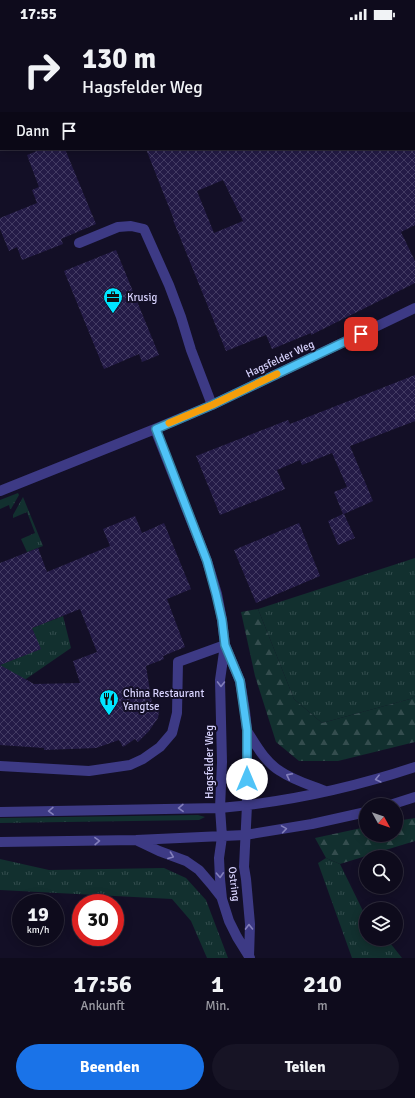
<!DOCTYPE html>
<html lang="de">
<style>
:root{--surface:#0e0b1c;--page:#171425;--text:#f1f3f6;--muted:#9b9ba3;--line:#2e2b3b;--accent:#1a73e8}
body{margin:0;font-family:Signika,sans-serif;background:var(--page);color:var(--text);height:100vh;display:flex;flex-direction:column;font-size:15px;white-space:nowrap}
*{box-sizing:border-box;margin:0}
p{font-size:13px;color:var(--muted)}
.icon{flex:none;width:22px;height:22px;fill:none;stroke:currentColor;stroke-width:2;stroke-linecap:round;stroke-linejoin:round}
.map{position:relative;height:930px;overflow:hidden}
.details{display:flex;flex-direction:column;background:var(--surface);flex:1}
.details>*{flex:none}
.banner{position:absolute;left:0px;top:0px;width:415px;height:122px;box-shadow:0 2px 10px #0003,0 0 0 1px var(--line);background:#0e0b1c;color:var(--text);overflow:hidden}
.needle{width:26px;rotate:130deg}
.buttons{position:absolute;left:359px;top:770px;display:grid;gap:8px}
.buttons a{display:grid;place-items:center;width:44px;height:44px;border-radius:50%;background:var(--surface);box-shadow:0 2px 10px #0003,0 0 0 1px var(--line);font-size:20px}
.speed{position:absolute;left:12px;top:866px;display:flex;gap:8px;font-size:20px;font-weight:700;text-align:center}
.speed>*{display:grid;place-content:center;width:52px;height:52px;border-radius:50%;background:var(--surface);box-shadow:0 2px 10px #0003,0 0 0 1px var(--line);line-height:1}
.speed small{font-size:10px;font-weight:400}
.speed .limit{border:6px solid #d22;background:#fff;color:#111}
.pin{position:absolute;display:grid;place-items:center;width:34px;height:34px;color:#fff;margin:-17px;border-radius:8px;box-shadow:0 2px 6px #0006}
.me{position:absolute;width:44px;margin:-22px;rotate:0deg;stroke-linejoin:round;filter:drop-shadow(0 0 3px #0008)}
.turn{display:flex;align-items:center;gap:14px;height:84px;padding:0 16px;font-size:18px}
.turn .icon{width:52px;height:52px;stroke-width:2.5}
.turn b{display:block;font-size:28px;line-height:34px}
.then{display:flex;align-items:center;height:38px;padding:0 16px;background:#0003;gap:8px;font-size:15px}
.eta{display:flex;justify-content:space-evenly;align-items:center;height:68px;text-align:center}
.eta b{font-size:24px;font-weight:700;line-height:28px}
.button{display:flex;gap:8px;margin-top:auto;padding:8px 16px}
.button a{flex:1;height:46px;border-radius:24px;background:var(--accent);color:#fff;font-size:16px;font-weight:700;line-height:46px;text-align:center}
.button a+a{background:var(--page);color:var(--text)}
.status{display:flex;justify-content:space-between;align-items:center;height:28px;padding:0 20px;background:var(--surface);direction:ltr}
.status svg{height:11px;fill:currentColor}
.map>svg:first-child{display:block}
.grass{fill:url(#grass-tufts)}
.forest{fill:url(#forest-firs)}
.building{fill:url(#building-cross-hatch);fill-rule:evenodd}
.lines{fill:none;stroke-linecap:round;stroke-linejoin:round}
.minor{stroke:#3d3a85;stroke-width:10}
.oneway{stroke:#837fbc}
.route-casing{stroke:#337fa1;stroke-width:10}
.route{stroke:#4fc3f7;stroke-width:7}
.slow{stroke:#f59e0b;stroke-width:7}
.labels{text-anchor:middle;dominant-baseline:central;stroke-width:4;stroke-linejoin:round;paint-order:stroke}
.poi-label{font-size:11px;fill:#d9d4ff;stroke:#130f26;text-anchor:start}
.street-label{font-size:11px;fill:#d9d4ff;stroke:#130f26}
</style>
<div class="status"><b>17:55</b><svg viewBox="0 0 49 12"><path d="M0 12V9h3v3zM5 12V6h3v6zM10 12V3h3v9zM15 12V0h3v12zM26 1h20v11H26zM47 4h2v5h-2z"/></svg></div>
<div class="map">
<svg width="415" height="930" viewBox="0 0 415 930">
<defs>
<pattern id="grass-tufts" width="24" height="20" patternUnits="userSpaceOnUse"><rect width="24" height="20" fill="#12302f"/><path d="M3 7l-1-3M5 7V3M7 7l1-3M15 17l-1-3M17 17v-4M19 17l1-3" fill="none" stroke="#344d4e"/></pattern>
<pattern id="forest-firs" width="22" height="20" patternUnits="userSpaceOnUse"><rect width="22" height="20" fill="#12302f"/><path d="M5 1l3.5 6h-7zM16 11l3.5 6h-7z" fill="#344d4e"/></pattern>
<pattern id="building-cross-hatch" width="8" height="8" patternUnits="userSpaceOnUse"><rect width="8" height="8" fill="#241b47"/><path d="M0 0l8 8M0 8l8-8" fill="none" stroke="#433b63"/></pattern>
</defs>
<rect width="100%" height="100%" fill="#130f26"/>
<path class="grass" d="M0 0H202L200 1H1V92H0Z
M18 465 19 467 11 481H10L9 477 0 481V472Z
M23 469 43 518 27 524 21 511 35 505 27 484 13 490V487Z
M415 530V668L410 671 322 695 294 671 258 581Z
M63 588 71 620 26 651 0 657V637L40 621 32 600Z
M198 787 205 789 199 792 0 795V790Z
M326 830 340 836 363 883 366 886V911H387L402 930H352L318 835Z
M0 831 49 842 164 840 186 850 206 872 228 930H207L191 893 172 871 0 862Z"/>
<path class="forest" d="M258 581 294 671 322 695 410 671 415 668V714L338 733H299L276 714 255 648 241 584Z
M415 790V813L340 836 326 830 315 810 366 799V807H396V793Z"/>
<path class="building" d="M42 121H65L96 196 61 211 63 216 22 232 17 219 9 223 0 201V190L37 175 32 162 39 159 27 127Z
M146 121H415V197L401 204 415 233V255L311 307V305L272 321 266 307 226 323 173 192H174ZM223 152 243 193 214 205 197 163Z
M116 222 159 327 142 334 139 326 104 341 64 243Z
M415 347V393L350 418 373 473 344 486 355 510 338 517 328 493 343 486 334 464 347 459 332 425 302 437 300 432 277 442 285 461 220 487 196 428 288 392 290 396Z
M135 488 142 505 164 495 191 561 167 571 185 619 163 628 164 631 146 638 152 676 160 677 158 690 149 703 138 714 135 711 123 719 119 712 96 720 44 722V720L0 717V535L38 520 47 544 110 518 103 501ZM80 581 97 624 73 633 80 655 34 656 0 637 41 621 32 600Z
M299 495 320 548 256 575 234 522Z"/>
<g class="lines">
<path class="minor" d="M79 215 118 199 131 198 144 201 169 257 181 289 191 322 212 377
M155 401 207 533 217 566 222 592 225 617 220 652 222 734 220 780 222 809 219 830 220 851 222 871 229 893 237 909 250 930
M0 463 155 401 212 377 415 280
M225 617 240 653 245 683 247 702V777L244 839 246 851 250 896 249 929
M247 703C256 717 265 734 280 743 293 752 310 757 325 763
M0 738 89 743 130 737 143 731 160 719 172 705 177 685 178 634 225 617
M390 777 415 769
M0 784 220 780C286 774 352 760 415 739
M138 813 159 823 186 833 199 842 211 856 222 870
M0 814 136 812 245 807 312 796 366 784"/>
</g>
<defs><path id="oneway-chevron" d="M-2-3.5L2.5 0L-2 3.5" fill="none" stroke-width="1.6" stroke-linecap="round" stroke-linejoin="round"/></defs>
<g class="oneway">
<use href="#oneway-chevron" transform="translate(221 656) rotate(91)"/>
<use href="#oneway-chevron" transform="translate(289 748) rotate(-153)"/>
<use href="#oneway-chevron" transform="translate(378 751) rotate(166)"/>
<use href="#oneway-chevron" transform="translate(181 780) rotate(179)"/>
<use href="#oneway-chevron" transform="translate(51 783) rotate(179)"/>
<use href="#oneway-chevron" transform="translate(284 801) rotate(-9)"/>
<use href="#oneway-chevron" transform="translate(97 813) rotate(-1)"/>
<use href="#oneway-chevron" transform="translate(171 828) rotate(21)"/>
<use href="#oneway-chevron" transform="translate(220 847) rotate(87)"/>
<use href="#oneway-chevron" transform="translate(249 899) rotate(-91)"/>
</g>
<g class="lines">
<defs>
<path id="route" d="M247 751V702L240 653 225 617 222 592 216 566 207 533 156 401 212 377 361 306"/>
</defs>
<use href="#route" class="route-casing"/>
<use href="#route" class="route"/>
<path class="slow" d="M169 395 212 377 277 346"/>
</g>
<defs>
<symbol id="office-pin" viewBox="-11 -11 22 30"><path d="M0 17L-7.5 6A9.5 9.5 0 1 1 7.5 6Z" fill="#00e5ff" stroke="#130f26"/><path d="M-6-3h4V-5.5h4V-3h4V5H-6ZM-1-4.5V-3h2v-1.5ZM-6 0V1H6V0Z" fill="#111"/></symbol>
<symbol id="restaurant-pin" viewBox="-11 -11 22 30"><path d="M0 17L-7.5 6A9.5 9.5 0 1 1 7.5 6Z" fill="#00e5ff" stroke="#130f26"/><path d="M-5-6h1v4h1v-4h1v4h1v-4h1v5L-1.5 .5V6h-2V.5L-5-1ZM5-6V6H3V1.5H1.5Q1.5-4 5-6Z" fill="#111"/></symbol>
</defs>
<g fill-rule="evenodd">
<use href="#office-pin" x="102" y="258" width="22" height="30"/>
<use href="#restaurant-pin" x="98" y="660" width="22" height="30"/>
</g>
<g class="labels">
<g class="poi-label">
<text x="127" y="269">Krusig</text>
<text x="123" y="665">China Restaurant<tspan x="123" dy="13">Yangtse</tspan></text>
</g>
<g class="street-label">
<text transform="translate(280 331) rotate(-25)">Hagsfelder Weg</text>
<text transform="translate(209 734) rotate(-90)">Hagsfelder Weg</text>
<text transform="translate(234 856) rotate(83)">Ostring</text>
</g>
</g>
</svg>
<div class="buttons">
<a><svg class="needle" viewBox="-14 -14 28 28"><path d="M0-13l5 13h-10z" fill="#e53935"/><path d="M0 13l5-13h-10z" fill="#9b9ba3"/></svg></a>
<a><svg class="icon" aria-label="search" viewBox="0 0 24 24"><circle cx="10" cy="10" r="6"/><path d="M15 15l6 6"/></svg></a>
<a><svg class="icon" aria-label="layers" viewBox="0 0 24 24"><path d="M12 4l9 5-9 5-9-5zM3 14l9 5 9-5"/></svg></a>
</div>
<div class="speed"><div>19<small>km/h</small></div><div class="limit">30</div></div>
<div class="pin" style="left:361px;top:306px;background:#d93025"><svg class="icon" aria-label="arrive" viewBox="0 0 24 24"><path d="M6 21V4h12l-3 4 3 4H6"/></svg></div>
<svg class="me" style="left:247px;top:751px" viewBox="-20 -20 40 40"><circle r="19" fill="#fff"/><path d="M0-13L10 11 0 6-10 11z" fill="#4fc3f7"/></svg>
<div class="banner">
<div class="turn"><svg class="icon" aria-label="right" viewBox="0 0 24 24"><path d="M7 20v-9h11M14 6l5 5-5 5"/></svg><div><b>130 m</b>Hagsfelder Weg</div></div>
<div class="then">Dann<svg class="icon" aria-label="arrive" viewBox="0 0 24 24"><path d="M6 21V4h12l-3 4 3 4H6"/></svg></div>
</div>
</div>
<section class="details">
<div class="eta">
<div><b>17:56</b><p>Ankunft</p></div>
<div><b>1</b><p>Min.</p></div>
<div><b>210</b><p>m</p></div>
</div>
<div class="button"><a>Beenden</a><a>Teilen</a></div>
</section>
